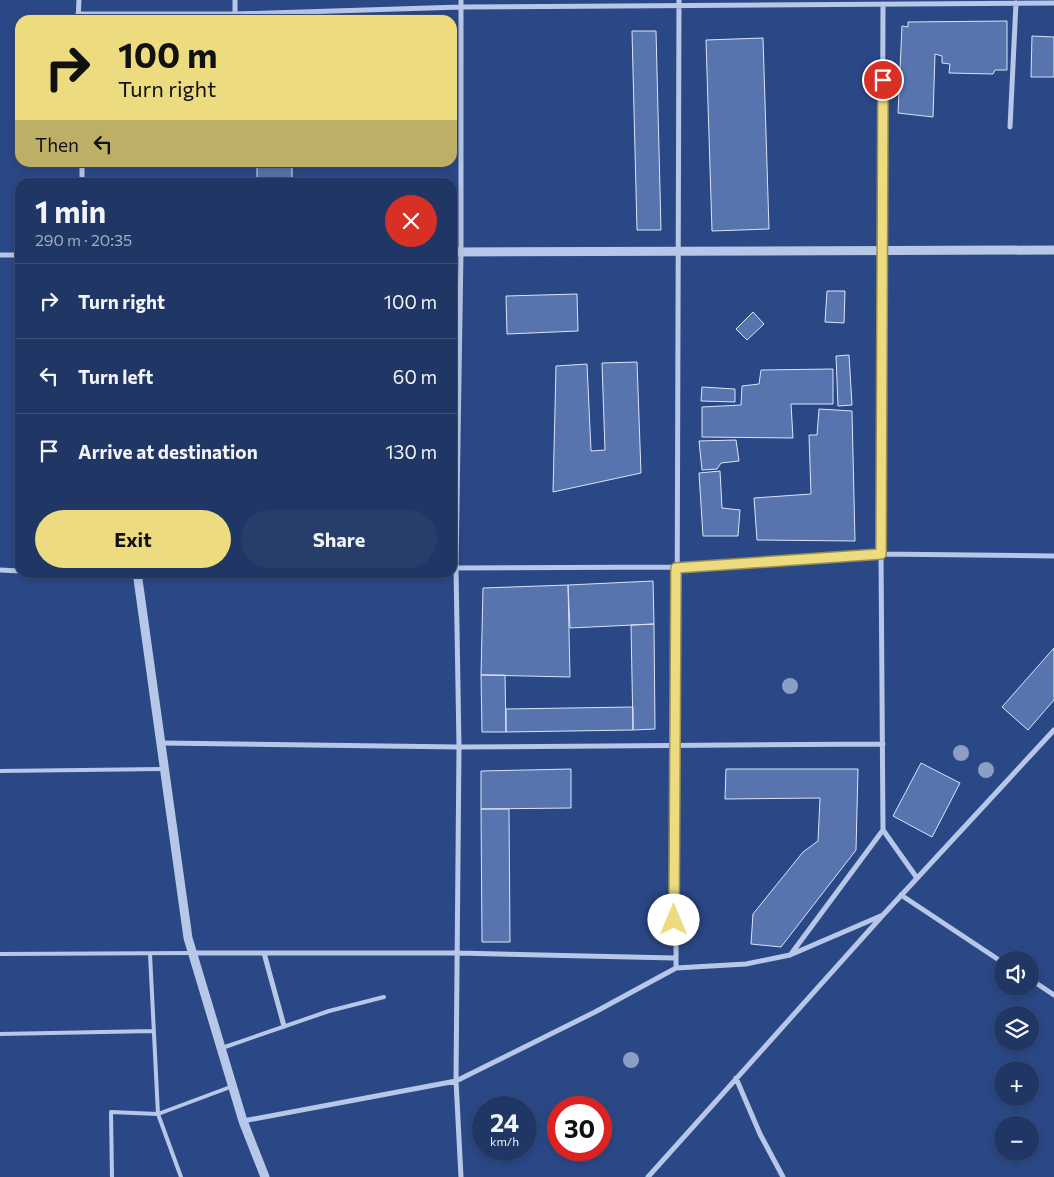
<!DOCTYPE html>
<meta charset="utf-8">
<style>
:root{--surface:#203664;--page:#283e6a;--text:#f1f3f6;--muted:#a2abbf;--line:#3d5078;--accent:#eddb80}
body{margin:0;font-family:Commissioner,sans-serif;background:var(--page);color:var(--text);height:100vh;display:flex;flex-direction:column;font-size:19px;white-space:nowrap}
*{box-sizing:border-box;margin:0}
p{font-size:16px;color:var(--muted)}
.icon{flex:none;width:28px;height:28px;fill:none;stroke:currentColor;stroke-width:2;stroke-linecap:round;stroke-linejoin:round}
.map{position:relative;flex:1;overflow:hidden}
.details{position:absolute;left:15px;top:178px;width:442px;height:400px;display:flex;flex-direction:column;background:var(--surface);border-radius:15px;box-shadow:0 2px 8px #0003,0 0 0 1px var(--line)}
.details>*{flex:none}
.guide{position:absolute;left:15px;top:15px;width:442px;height:152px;border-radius:15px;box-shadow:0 2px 8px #0003,0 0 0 1px var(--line);background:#eddb80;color:#111;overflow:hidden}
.fabs{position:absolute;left:994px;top:951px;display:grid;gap:10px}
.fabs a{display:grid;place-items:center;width:45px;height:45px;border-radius:50%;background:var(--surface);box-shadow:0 2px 8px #0003,0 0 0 1px var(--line);font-size:25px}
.speed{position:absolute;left:472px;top:1096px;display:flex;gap:10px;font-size:25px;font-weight:700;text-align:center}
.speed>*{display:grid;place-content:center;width:65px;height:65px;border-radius:50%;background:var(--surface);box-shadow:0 2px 8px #0003,0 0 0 1px var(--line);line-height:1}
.speed small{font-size:12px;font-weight:400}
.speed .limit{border:8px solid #d22;background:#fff;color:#111}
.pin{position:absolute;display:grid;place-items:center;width:42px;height:42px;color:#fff;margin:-21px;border:2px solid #fff;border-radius:50%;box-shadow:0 1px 5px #0007}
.me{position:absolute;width:55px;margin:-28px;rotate:0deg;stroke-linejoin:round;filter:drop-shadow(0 0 4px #0008)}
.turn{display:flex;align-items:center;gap:18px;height:105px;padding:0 20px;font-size:22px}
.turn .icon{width:65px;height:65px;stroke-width:2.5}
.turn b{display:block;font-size:35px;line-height:42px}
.then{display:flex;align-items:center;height:48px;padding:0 20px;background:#0003;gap:10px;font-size:19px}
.round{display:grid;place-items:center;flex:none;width:52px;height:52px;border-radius:26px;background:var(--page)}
.headline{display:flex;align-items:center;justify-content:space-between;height:85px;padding:0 20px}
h1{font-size:30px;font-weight:700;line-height:38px}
.primary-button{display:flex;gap:10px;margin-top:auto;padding:10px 20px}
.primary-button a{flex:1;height:58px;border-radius:30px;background:var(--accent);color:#111;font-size:20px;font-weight:700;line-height:58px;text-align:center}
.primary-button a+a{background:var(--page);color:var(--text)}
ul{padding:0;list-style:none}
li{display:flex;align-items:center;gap:15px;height:75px;padding:0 20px;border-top:1px solid var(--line)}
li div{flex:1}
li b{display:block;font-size:19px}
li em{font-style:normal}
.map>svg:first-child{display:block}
.building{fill:#5774af;stroke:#dbe4f6}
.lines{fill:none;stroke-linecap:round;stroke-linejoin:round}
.service{stroke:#b7c7e7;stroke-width:4}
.minor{stroke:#b7c7e7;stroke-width:5}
.tertiary{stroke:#b7c7e7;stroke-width:9}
.tree{fill:#8c9ec4}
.route-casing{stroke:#9a8e53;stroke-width:12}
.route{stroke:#eddb80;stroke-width:9}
</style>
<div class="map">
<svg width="1054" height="1177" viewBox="0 0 1054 1177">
<rect width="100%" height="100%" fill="#2b4886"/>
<path class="building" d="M1007 21V70H995L993 74 949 73 950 64 942 63V56L935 54 933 117 898 113 902 26 908 27V22Z
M632 31H656L661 230H637Z
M1032 36 1054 37V77H1031Z
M763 38 769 229 712 231 706 40Z
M257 162H292V182H257Z
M827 291H845L844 323 825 322Z
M577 294 578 331 507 334 506 296Z
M753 312 764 324 747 340 736 329Z
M849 355 852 405 838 406 836 356Z
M637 362 641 473 553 492 556 366 587 364 591 451 605 450 602 363Z
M833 369V404H791L793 438 702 437V407L741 405 742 386 759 384 761 370Z
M702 387 735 389V402L701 401Z
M819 409 852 411 855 541 757 540 754 498 811 494 809 435H817Z
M736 440 739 461 721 463 717 469 702 470 699 441Z
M720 471 722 508 740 510 738 536H703L699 473Z
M653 581 654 624 570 628 568 585Z
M568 585 570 677 481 675 483 588Z
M654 624 655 729 633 730 631 625Z
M1054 648V700L1028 730 1002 707Z
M481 675H505L506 732H482Z
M633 707V730L506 732V709Z
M921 763 960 783 932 837 893 816Z
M571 769V808L481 809V771Z
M726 769H858L856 850 781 947 751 944 753 914 803 852 818 841 820 798 725 799Z
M481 809H509L510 942H482Z"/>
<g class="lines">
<path class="service" d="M0 771 163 769
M0 954 193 953
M150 954 158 1114 181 1177
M0 1034 154 1031
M222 1048 329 1011 384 997
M112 1177 111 1112 158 1114 233 1086"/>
<path class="minor" d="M235 0V14
M883 4 881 554 883 830 917 878
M78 14H235L461 7 1054 3
M78 20 79 0
M1010 127 1016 3
M82 162V182
M0 255H20
M452 568 676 567 881 554 1054 556
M0 570 20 571
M162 743 459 747 883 744
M901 895 1002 962
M193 953H264
M791 954 883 830
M676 968 679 0
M1030 979 1054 995
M284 1026 264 953H457L674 958
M736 1078 760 1134 783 1177
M243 1121 456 1081 595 1012 676 968 746 964 790 955 883 915
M461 1177 456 1081 459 747 456 568 461 252V0
M648 1177 883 915 1054 730"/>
<path class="tertiary" d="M452 252 1054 250
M137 572 188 938 243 1121 265 1177"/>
</g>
<g class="tree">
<circle cx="790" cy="686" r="8"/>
<circle cx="961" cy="753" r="8"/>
<circle cx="986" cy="770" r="8"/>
<circle cx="631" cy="1060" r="8"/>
</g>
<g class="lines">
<defs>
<path id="route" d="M674 920 676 568 881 554 883 80"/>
</defs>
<use href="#route" class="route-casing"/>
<use href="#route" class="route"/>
</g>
</svg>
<div class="fabs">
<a><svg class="icon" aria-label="sound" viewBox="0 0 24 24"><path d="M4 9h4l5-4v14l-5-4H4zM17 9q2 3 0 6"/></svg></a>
<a><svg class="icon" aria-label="layers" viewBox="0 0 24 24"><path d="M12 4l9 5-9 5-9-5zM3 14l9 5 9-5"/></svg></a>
<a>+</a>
<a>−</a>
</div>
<div class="speed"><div>24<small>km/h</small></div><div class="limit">30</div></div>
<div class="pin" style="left:883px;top:80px;background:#d93025"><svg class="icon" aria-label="arrive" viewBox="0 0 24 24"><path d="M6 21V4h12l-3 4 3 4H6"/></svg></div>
<svg class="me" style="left:674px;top:920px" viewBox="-20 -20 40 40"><circle r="19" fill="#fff"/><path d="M0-13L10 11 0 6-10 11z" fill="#eddb80"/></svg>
<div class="guide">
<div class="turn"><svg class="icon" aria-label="right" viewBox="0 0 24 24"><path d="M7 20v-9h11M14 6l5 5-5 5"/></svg><div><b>100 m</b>Turn right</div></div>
<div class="then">Then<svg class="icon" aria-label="left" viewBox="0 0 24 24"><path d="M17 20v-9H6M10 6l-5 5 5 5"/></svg></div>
</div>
<section class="details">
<div class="headline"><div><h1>1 min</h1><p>290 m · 20:35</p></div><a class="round" style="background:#d93025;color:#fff"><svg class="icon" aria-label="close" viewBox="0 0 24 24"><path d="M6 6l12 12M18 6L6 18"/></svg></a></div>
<ul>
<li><svg class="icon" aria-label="right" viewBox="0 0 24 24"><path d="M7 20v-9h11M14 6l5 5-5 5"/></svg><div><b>Turn right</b></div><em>100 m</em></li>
<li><svg class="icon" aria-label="left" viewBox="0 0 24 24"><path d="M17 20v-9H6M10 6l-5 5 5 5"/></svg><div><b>Turn left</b></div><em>60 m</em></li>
<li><svg class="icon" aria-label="arrive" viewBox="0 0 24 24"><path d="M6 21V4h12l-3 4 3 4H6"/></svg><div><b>Arrive at destination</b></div><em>130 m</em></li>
</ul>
<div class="primary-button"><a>Exit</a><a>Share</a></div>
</section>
</div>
